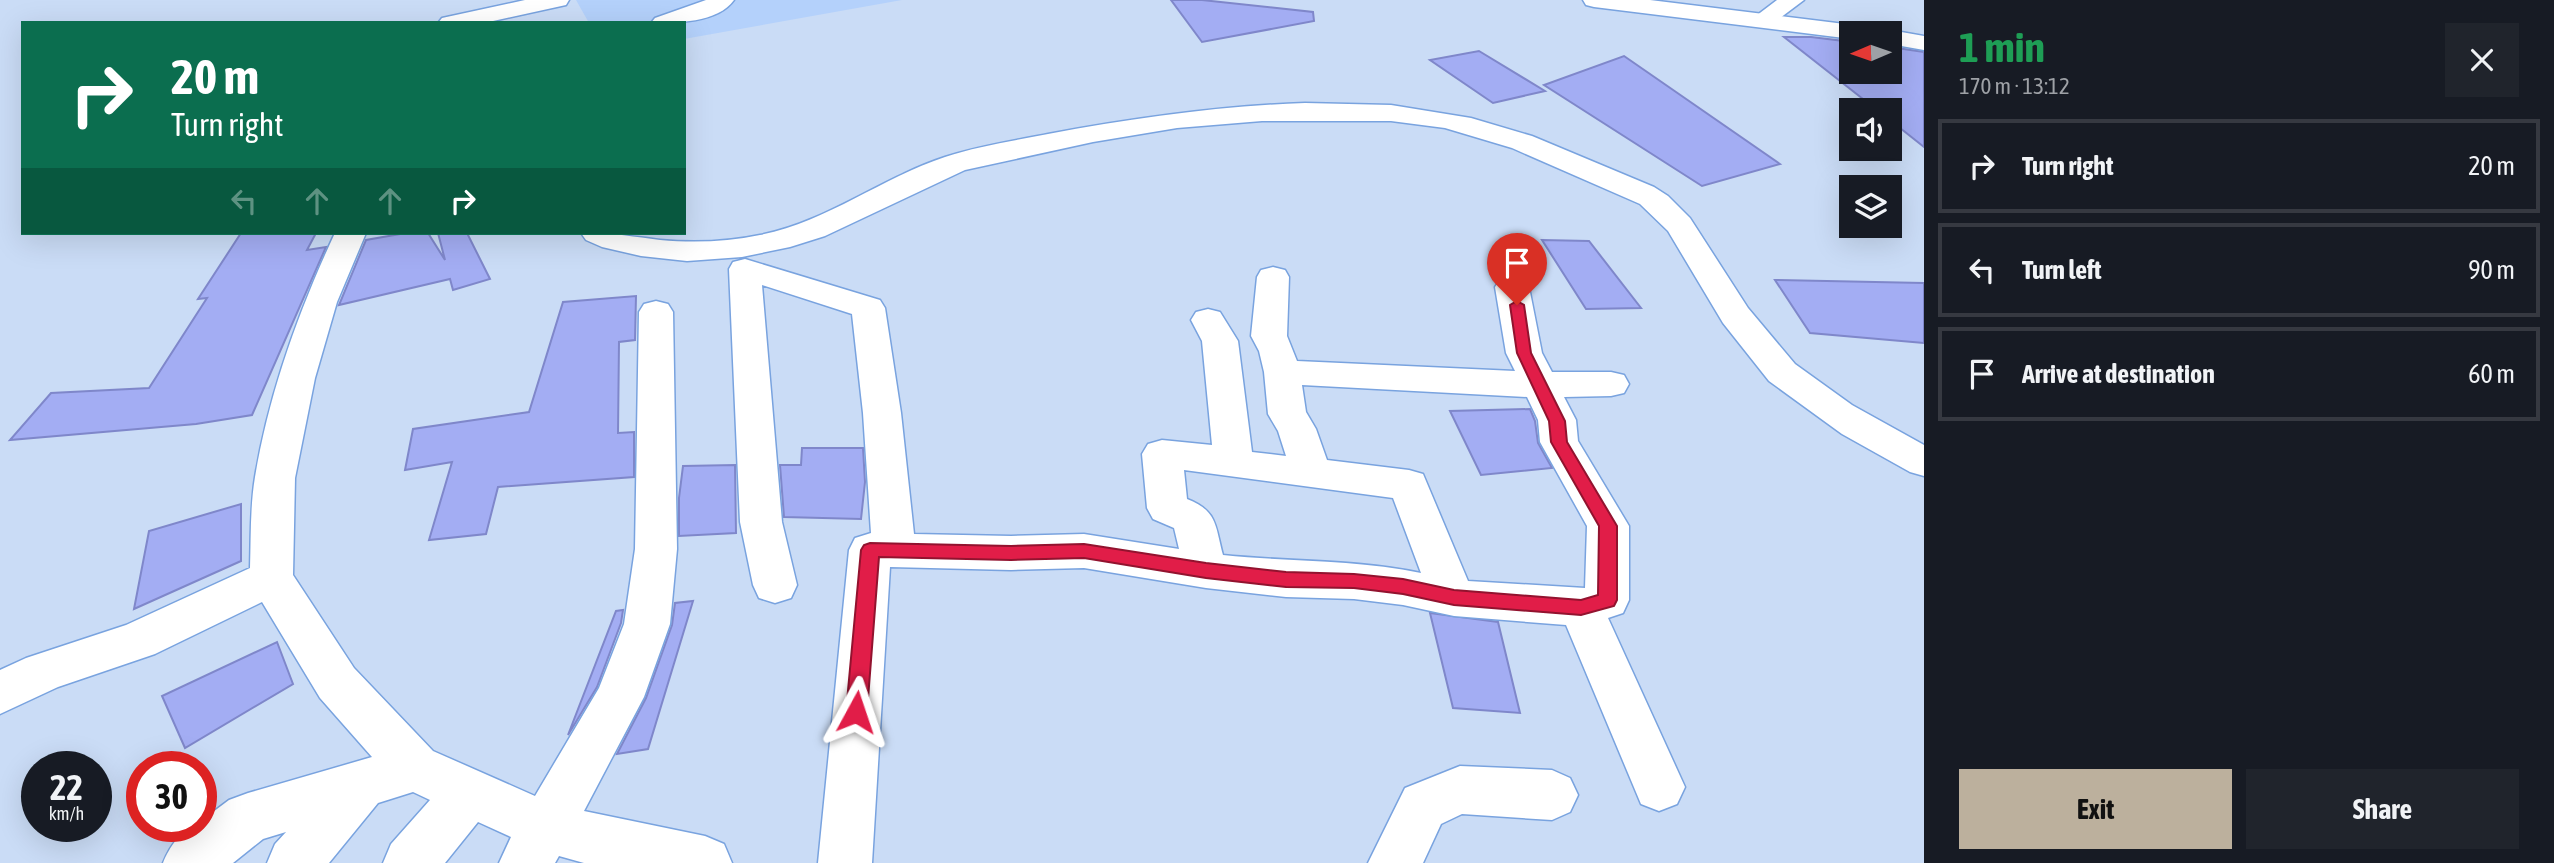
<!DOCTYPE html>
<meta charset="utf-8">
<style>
:root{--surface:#171b24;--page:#20242c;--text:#f1f3f6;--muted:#9ea1a6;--line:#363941;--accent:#bcb09d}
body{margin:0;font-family:"Asap Condensed",sans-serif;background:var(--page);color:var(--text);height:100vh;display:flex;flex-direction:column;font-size:26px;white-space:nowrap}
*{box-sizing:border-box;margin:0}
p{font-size:23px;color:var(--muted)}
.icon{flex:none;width:38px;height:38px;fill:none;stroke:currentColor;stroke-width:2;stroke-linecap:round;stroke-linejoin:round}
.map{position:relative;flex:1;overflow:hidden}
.details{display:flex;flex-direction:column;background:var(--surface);width:630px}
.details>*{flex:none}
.guide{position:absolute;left:21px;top:21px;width:665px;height:214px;border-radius:0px;box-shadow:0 7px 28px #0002;background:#0b6e4f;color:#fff;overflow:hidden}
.needle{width:46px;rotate:268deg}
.fabs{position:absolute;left:1839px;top:21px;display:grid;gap:14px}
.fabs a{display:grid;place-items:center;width:63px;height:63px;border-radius:0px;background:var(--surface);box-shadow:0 7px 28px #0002;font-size:35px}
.speed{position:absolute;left:21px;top:751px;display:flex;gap:14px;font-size:35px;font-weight:700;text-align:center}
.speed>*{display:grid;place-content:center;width:91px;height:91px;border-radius:50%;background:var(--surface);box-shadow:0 7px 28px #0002;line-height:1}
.speed small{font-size:18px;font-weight:400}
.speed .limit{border:10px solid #d22;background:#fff;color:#111}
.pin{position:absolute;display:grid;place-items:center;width:60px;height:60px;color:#fff;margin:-72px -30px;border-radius:50% 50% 50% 0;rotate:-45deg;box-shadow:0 0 7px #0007}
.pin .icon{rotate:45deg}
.me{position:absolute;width:77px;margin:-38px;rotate:5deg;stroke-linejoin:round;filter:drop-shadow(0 0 5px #0008)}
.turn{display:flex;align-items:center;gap:24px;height:147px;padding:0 35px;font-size:32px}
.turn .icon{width:91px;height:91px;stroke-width:2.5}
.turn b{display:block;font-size:49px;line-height:60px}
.lanes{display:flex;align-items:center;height:66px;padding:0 35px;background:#0003;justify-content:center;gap:35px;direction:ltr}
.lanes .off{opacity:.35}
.round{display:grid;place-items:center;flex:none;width:74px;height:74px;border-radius:0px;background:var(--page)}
.overview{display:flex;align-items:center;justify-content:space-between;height:119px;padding:0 35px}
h1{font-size:42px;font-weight:700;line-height:52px;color:#1e9e55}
.button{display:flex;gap:14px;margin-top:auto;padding:14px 35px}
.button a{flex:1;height:80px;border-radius:0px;background:var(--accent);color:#111;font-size:28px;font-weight:700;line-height:80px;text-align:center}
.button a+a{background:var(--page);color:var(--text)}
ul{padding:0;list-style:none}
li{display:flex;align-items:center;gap:21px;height:94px;margin:0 14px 10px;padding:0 21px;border:4px solid var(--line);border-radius:0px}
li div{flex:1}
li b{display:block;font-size:26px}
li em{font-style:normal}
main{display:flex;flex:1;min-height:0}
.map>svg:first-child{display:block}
.built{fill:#b4d1fb}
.building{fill:#a3adf3;stroke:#7f87ca;stroke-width:2}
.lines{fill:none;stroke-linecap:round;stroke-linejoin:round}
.street-casing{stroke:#79a3df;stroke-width:3}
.primary-casing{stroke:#79a3df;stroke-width:3}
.street{fill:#fff;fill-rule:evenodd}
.primary{fill:#fff;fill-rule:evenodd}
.route{fill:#e11d48;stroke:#92132f;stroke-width:2}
</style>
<main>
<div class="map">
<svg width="1924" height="863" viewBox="0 0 1924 863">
<rect width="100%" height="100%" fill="#cadcf6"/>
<path class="built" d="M576 0H902L684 39V23H589Z"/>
<path class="building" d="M1171 0H1202L1313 12 1314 21 1202 42Z
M1784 37H1811L1852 42V72H1890V47L1924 52V147L1890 120V110H1877Z
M1479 51 1545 91 1493 103 1430 60Z
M1624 56 1780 164 1702 186 1544 85Z
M241 233H316L307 250 326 247 252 415 196 424 10 440 51 393 149 388 207 298 198 299Z
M406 233H428L445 260 438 233H467L490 279 453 290 450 279 339 305 366 240Z
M1542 240 1589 241 1641 308 1586 309Z
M1775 280 1924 283V343L1810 333Z
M636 296 635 340 619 342 618 433 634 432V477L498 487 486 534 429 540 452 462 405 470 413 429 529 412 563 302Z
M1530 409 1535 421 1538 443 1552 468 1481 475 1450 411Z
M802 448H863L865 482 861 519 784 517 780 465H801Z
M735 465 736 533 679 536V498L683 466Z
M241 504V561L134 609 149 531Z
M693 601 648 749 617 754 646 698 672 625 675 603Z
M623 610 621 623 597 687 568 735 616 611Z
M1430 613 1498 622 1520 713 1453 708Z
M277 642 293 684 185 748 162 696Z"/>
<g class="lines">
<defs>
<path id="street" d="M525 0H569L566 5 484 23H438L442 18Z
M706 0H734C718 23 675 23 651 23L655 18Z
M1777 0H1804L1772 24H1756L1752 19Z
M1305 103 1391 105 1471 118 1532 136 1654 187 1668 196 1690 218 1748 308 1795 364 1852 405 1924 445V476L1910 472 1842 434 1769 381 1723 323 1668 231 1640 204 1512 148 1445 128 1391 121H1262L1177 128 1093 142 965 170 825 236 790 247 742 257 687 261 641 256 602 247 586 240 581 233C608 232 633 237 660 240 693 243 727 242 760 235 827 222 881 178 945 157 978 146 1013 141 1048 134 1134 118 1218 106 1305 103Z
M335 233H366L337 302 315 378 295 478 293 575 354 668 433 751 535 796 599 688 624 624 635 549 639 312 644 304 656 301 668 304 673 312 677 549 670 624 644 697 584 811 705 836 724 844 732 863H584L559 856 555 863H499L511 837 478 822 445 863H383L391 844 430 800 413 792 378 803 329 863H267L275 844 286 832 263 839 233 863H163C169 848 182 826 201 826V821L229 800 248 793 372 757 320 698 262 602 155 654 58 687 0 714V670L26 658 126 625 250 568C251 538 250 507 255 477 269 393 299 310 335 233Z
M745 259 880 300 885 308 901 413 914 534 1011 536 1084 534 1179 549 1174 528 1153 519 1147 508 1142 454 1148 444 1162 440 1212 445 1202 341 1191 320 1196 312 1208 309 1220 312 1238 341 1252 452 1286 456 1278 431 1268 414 1264 372 1259 351 1251 336 1257 277 1261 270 1273 267 1285 270 1289 277 1287 336 1297 361 1515 371 1506 353 1495 287 1500 280 1512 277 1524 280 1529 287 1542 353 1552 372H1611L1624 375 1629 384 1624 393 1611 396 1564 397 1576 420 1578 441 1629 526V600L1623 613 1608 618 1685 787 1677 804 1659 811 1641 804 1566 625 1454 616 1403 605 1354 599 1286 597 1206 588 1084 568 1011 570 890 567 872 863H818L849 550 855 538 871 533 863 413 852 314 762 285 782 522 797 585 791 598 775 603 759 598 753 585 740 522 729 269 733 262ZM1302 385 1527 397 1538 420 1540 442 1587 526 1585 588 1468 581 1423 474 1409 470 1327 460 1316 429 1306 412ZM1184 470 1393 498 1421 573C1356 559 1289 562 1223 555 1215 526 1218 511 1187 499Z
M1460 766 1552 770 1570 778 1578 795 1570 812 1552 820 1462 814 1441 824 1423 863H1368L1405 788Z"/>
<path id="primary" d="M1583 0H1650L1861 26 1870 28 1873 33H1852V39L1594 7 1586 5Z
M1890 30 1924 36V50L1890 44V33H1880Z"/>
</defs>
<use href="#street" class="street-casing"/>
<use href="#primary" class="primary-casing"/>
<use href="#street" class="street"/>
<use href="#primary" class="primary"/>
</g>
<path class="route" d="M1517 301 1524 305 1531 353 1565 421 1567 442 1617 526V600L1614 606 1581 615 1454 605 1403 594 1354 588 1286 587 1206 578 1084 558 1011 560 879 557 867 712 864 718 856 721 849 718 846 712 861 550 864 545 870 543 1011 546 1084 544 1206 563 1286 572 1354 574 1403 579 1454 590 1581 600 1598 595 1599 526 1551 442 1549 421 1517 353 1510 305Z"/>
</svg>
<div class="fabs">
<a><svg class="needle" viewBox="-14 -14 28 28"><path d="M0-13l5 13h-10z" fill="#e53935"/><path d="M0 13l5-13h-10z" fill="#9ea1a6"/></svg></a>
<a><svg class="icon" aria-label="sound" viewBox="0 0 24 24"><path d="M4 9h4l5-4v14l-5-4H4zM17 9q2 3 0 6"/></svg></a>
<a><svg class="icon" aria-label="layers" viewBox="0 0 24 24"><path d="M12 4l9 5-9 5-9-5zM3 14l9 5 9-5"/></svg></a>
</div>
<div class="speed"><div>22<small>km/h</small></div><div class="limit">30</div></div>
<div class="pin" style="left:1517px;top:305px;background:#d93025"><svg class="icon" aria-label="arrive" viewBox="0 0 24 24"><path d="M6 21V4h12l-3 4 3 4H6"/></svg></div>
<svg class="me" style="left:856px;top:712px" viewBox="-20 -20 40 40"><path d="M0-17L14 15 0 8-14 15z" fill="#e11d48" stroke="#fff" stroke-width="4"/></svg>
<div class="guide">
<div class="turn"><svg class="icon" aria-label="right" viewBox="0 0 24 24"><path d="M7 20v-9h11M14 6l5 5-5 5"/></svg><div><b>20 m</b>Turn right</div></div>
<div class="lanes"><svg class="icon off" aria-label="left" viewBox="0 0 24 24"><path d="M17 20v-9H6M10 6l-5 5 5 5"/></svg><svg class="icon off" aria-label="ahead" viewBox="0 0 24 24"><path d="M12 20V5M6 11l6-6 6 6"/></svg><svg class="icon off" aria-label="ahead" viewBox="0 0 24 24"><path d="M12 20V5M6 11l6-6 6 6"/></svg><svg class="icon" aria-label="right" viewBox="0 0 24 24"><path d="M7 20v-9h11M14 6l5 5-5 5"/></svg></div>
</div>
</div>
<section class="details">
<div class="overview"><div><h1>1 min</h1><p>170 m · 13:12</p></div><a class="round"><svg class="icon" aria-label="close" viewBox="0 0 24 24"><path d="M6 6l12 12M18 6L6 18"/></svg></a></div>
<ul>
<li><svg class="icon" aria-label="right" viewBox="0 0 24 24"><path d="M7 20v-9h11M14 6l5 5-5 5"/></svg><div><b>Turn right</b></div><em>20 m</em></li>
<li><svg class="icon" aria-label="left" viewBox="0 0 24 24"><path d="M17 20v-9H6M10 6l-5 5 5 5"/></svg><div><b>Turn left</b></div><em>90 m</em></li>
<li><svg class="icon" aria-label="arrive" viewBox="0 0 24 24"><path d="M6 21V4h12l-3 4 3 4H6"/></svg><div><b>Arrive at destination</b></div><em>60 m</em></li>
</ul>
<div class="button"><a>Exit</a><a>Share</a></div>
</section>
</main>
